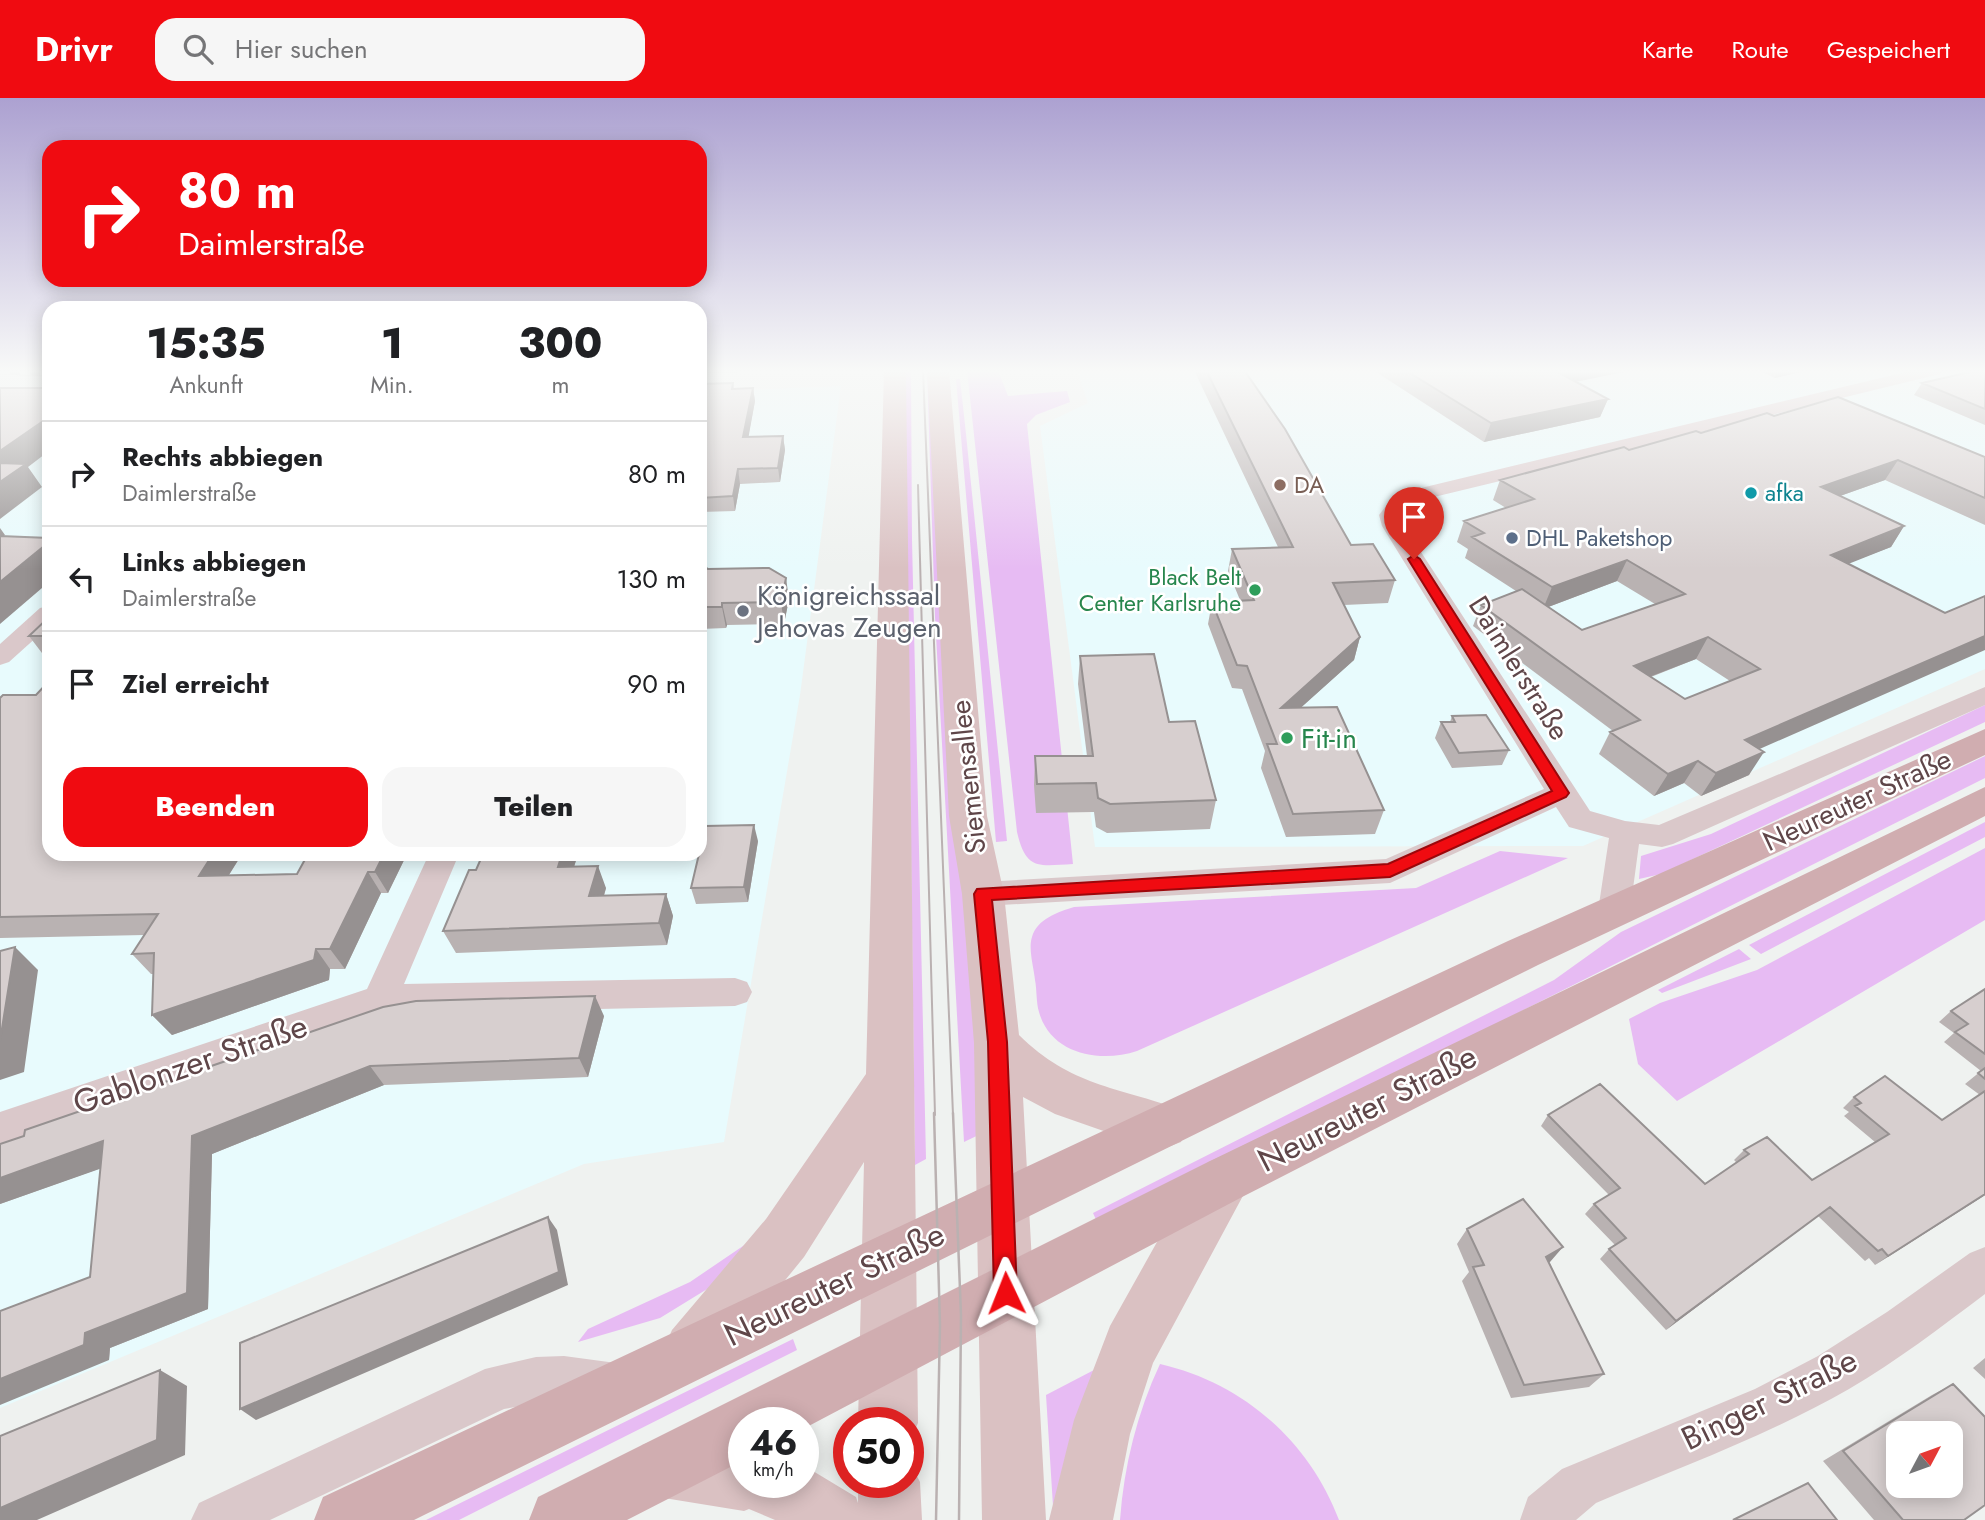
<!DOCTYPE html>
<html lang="de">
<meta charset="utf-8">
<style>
:root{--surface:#fff;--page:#f6f6f6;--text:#202124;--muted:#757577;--line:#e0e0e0;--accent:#f00b11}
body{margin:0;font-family:Jost,sans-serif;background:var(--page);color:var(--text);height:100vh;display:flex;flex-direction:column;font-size:26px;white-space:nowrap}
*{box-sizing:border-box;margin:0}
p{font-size:23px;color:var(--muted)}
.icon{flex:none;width:38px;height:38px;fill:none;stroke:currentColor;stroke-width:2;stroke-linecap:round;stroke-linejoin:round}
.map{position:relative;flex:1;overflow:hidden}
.sheet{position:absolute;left:42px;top:203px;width:665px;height:560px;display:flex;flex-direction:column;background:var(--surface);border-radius:21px;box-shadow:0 4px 18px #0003}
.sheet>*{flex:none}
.banner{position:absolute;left:42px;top:42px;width:665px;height:147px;border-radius:21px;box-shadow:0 4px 18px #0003;background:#f00b11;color:#fff;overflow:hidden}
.needle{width:46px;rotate:49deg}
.fabs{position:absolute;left:1886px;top:1323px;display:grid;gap:14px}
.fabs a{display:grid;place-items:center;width:77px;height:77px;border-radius:14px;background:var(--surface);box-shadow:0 4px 18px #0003;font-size:35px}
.speed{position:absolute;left:728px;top:1309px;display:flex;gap:14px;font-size:35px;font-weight:700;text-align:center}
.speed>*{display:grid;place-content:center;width:91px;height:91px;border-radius:50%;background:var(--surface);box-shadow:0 4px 18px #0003;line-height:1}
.speed small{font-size:18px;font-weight:400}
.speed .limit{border:10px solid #d22;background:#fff;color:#111}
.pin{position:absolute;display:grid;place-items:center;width:60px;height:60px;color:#fff;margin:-72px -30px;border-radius:50% 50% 50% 0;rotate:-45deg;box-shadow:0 0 7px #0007}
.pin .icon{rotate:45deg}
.me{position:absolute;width:77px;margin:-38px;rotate:358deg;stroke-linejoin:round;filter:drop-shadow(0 0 5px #0008)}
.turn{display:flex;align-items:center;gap:24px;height:147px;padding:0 21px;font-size:32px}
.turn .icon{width:91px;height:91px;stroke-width:2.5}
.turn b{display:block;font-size:49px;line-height:60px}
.eta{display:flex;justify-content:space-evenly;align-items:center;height:119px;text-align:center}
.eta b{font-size:42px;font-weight:800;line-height:49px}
.cta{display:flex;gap:14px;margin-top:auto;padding:14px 21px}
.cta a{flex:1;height:80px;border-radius:21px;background:var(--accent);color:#fff;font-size:28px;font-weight:800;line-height:80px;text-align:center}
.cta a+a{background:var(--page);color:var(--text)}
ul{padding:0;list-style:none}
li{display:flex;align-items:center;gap:21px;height:105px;padding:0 21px;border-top:2px solid var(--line)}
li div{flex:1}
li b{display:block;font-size:26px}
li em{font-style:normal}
header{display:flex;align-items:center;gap:42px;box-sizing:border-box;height:98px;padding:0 35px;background:var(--accent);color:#fff}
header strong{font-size:33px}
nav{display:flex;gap:38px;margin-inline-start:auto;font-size:24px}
.search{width:490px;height:63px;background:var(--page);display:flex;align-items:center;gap:18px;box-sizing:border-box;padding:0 24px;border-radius:21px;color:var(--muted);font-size:26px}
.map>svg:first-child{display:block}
.commercial{fill:#e8fbfd}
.green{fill:#e7bbf3}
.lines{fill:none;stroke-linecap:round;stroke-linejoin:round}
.street{fill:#dac8ca;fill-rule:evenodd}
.secondary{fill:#dac1c2;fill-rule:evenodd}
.primary{fill:#d0adb0;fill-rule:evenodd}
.tram-far1{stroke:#bab1b1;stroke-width:2}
.tram{stroke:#bab1b1;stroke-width:2.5}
.rail-casing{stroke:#bab1b1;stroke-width:5}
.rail{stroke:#fff;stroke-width:3.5;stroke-dasharray:10;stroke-linecap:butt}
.wall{fill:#b9b2b2;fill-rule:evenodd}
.shaded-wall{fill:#969191}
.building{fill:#d7cfcf;stroke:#969191;stroke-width:2;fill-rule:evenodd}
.route{fill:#f00b11;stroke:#9c070b;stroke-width:2}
.education-dot{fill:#8d6e63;stroke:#fff;stroke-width:2.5}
.culture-dot{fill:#0f9aa8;stroke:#fff;stroke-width:2.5}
.service-dot{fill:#5c6f8a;stroke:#fff;stroke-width:2.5}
.leisure-dot{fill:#2e9e5b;stroke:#fff;stroke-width:2.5}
.worship-dot{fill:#6b7280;stroke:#fff;stroke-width:2.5}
.labels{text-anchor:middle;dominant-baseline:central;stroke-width:5;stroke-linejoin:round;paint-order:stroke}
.far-education-label{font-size:23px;fill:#785e54;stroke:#fff;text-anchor:start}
.far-culture-label{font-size:23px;fill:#0d838f;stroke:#fff;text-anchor:start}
.far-service-label{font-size:23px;fill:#4e5e75;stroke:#fff;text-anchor:start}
.far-leisure-label{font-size:23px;fill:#27864d;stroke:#fff;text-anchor:end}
.worship-label{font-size:28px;fill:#5b616d;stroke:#fff;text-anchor:start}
.street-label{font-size:28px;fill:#5f4649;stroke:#fff}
.leisure-label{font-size:28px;fill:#27864d;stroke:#fff;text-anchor:start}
.near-street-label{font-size:33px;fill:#5f4649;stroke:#fff}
</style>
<header>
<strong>Drivr</strong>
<div class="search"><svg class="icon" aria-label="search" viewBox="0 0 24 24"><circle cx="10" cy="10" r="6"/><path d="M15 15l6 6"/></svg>Hier suchen</div>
<nav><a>Karte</a><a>Route</a><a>Gespeichert</a></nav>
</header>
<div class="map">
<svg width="1985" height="1422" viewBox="0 0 1985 1422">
<rect width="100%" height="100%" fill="#eff2f0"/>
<path class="commercial" d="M1077 272H1985V571L1583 748 1095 749 1040 328 1088 305Z
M841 288 800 597 724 1044 584 1066 0 1310V308L49 309V756H700V294Z"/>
<path class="green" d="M905 272H911L912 442 926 1061 915 1067Z
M927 272H932L941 440 991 1031 964 1044 935 519Z
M967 272H998L1008 298 1067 293 1070 304 1036 317 1027 326 1073 766C1037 768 1026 772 1017 734Z
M956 281H960L966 336 1007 743 996 744Z
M1985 607V624L1661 776 1639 781 1641 758 1711 736Z
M1985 658V680L1098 1126 1093 1115 1554 882 1621 834Z
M1985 724V739L1761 856 1749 847Z
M1985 750V822L1677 1003 1638 966 1629 921 1660 905 1757 872Z
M1500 753 1568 760 1137 953C1101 965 1051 957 1039 914 1036 904 1037 892 1035 882 1034 870 1028 851 1032 839 1037 821 1058 814 1074 809L1416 790Z
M1739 851 1751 861 1662 895 1658 892Z
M771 1129 717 1185 660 1220 578 1244 588 1231 690 1184Z
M793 1241 797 1252 459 1422H426Z
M1160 1266C1243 1285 1309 1343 1339 1422H1120C1124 1368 1137 1315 1160 1266Z
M1094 1272 1053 1408 1046 1297Z"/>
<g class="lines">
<path class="street" d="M1914 272H1943L1940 276 1434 399 1413 406 1401 417 1404 428 1590 713 1625 723 1659 727 1985 589V607L1673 746 1662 749 1639 746 1630 813 1626 822 1614 826 1602 822 1598 813 1609 740 1569 729 1556 709 1390 785 983 808 972 805 967 796 972 787 983 784 1386 761 1544 691 1382 428 1379 417 1393 399 1421 390Z
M49 508V528L9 564 0 567V546L40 510Z
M429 756H459L404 886 735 880 747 884 752 894 747 904 735 908 380 916 0 1050V1014L367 891Z
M1985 1149V1196C1941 1229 1897 1263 1849 1291 1769 1337 1681 1369 1596 1405L1576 1422H1520L1528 1399 1562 1371 1755 1291 1818 1258 1887 1214 1970 1155Z
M564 1258 616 1265 632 1272 639 1288 632 1304 616 1311 550 1303 504 1311 270 1422H191L199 1405 485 1271 536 1259Z"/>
<path class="secondary" d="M884 272H906L918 1325 908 1347V1325H858L864 1064 804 1159 712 1272 692 1281 672 1272 663 1252 672 1232 766 1121 866 976Z
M927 272H949L987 718 1004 796 1019 937C1072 989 1116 988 1181 1012L1188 1028 1181 1044 1163 1051 1115 1037 1055 1016 1023 999 1046 1422H982L974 945 962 796 949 718Z
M1226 1056 1244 1064 1252 1081 1153 1265 1130 1336 1113 1422H1049L1074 1322 1110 1228 1157 1144 1208 1064Z
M664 1338 744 1351V1384H803V1367L856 1399 858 1405V1384H908V1361L920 1384 922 1422H775L749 1411 744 1413 664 1400 642 1391 633 1369 642 1347Z"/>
<path class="primary" d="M1985 631V657L1538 867 414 1422H314L323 1399 1508 843Z
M1985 689V718L1244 1098 803 1331V1325H744V1362L627 1422H529L538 1399 1208 1064Z"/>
<path class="tram-far1" d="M923 272 953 1017
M918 387 935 1017"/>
<path class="tram" d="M934 1015 940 1227 936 1422
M953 1015 961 1217 959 1422"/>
<defs>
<path id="rail" d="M700 273 736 272
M0 274 49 276"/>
</defs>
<use href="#rail" class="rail-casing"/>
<use href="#rail" class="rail"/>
</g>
<path class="wall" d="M1194 272H1244L1351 447 1395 482 1388 505 1344 507 1360 539 1354 562 1301 609 1384 712 1375 736 1286 739 1261 670 1265 653 1242 591 1232 590 1208 526 1212 504 1240 502 1228 473 1232 451 1278 449Z
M1373 272H1633L1576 284 1608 301 1600 319 1484 344Z
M1758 272H1809L1775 280Z
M1985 272V327L1914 297 1922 285Z
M733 285 734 291 753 290 755 303 748 339 783 338 785 352 780 384 740 386 735 413 700 414V286Z
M1774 318 1985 359V427L1885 382 1840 398 1904 428 1891 449 1848 465 1759 651 1749 677 1701 698 1684 685 1654 698 1599 656 1610 634 1613 633 1473 528 1481 507 1516 493 1465 460 1468 451 1457 444 1464 423 1506 410 1493 402 1500 382ZM1617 483 1655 506 1582 532 1548 509ZM1696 561 1730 583 1685 601 1651 579Z
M700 467 708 471 789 501 784 526 727 527 726 530 700 531Z
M49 519V559H45L29 538Z
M1080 558 1169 624 1216 702 1210 731 1107 735 1096 729 1094 714 1036 715 1034 687 1035 658H1087L1078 586Z
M36 597 49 756H242L229 777 297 776 308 756H407L388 795H381L345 871H330L329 882 172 937 152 917 154 876H151L132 856 144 837 0 840V600Z
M1452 618 1509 652 1502 667 1452 670 1435 640 1441 624H1450Z
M758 743 748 804 696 806 691 790Z
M578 756 574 769 606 790 604 798 666 796 673 818 667 847 456 855 443 833 476 772Z
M1985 891V1097L1875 1167 1869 1160 1865 1163 1818 1118 1666 1232 1600 1161 1609 1151 1615 1147 1585 1116 1594 1106 1609 1097 1541 1028 1548 1017 1705 1086 1737 1065 1734 1062 1744 1052 1812 1082 1875 1044 1844 1018 1849 1014 1843 1010 1854 999 1942 1022 1980 997 1965 986 1981 973 1944 944 1954 935 1939 924 1951 913Z
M604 918 588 979 384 987 212 1056 208 1211 110 1250 109 1262 90 1179 101 1070 0 1106V1046Z
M1467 1131 1550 1164H1549L1604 1276 1589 1289 1511 1300 1462 1183 1469 1174 1457 1146Z
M1985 1260V1281L1973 1270Z
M1953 1286 1964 1422H1874L1823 1363 1932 1297Z"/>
<path class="shaded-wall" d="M1554 272H1633L1548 289Z
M1779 272H1809L1775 280Z
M753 290 755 303 746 353 743 339Z
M1608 301 1600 319 1484 344 1491 325Z
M49 319V353L28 369 42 389 0 421V353Z
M783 338 785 352 780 384 778 370Z
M1898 362 1885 382 1809 409 1821 389Z
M738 371 740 386 735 413 733 398Z
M1904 428 1891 449 1818 478 1831 457Z
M0 430 5 437 0 441Z
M49 444V484L0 526V484Z
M1627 462 1617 483 1543 511 1552 489Z
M786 480 789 501 784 526 781 504Z
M722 505 727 527 726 530 722 509Z
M1985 538V552L1730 664 1745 642Z
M1360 539 1354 562 1275 633 1281 610Z
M1708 539 1696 561 1623 589 1634 568Z
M701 601 706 622 700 650V605Z
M1764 654 1749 677 1701 698 1716 675Z
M1698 663 1684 685 1654 698 1668 676Z
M754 727 758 743 748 804 744 789Z
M213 756H242L215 799 199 778Z
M384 756H407L388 795 375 774Z
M562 756H578L567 791 558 769Z
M598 768 606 790 597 820 589 798Z
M368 774 381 795 345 871 330 851Z
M666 796 673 818 667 847 659 825Z
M15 849 38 872 24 974 0 982V943Z
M316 851 330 871 329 882 172 937 152 917Z
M595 898 604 918 588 979 579 960Z
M370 968 384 987 212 1056 208 1211 110 1250 109 1262 0 1307V1281L85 1235 192 1038Z
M103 1043 125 1062 0 1106V1080Z
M1985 1096V1097L1875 1167 1888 1158Z
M1830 1109 1666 1232 1676 1223Z
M548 1119 557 1132 568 1187 256 1322 240 1311Z
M1563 1149 1550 1164 1534 1173 1546 1159Z
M160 1272 187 1288 185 1357 37 1422H0V1410Z"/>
<path class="building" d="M1206 272H1244L1285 331 1351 447 1373 446 1395 482 1333 485 1360 539 1281 610 1337 609 1384 712 1293 716 1267 646H1277L1247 568 1237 567 1212 504 1254 502 1232 451 1293 449Z
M1405 272H1556H1554L1608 301 1491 325Z
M1978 272H1985V311L1922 285Z
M733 285 732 291 753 290 743 339 783 338 778 370 738 371 733 398 700 400V286Z
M0 290H49V319L0 353Z
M1838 299 1985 359V400L1898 362 1821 389 1904 428 1831 457 1945 515 1985 498V538L1745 642 1764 654 1716 675 1698 663 1668 676 1610 634 1640 622 1481 507 1522 491 1582 532 1685 496 1627 462 1552 489 1472 439 1484 435 1464 423 1534 401 1500 382 1624 349 1629 352 1696 333 1701 335 1767 315 1774 318ZM1708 539 1760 571 1685 601 1634 568Z
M0 365 26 366 0 384Z
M0 438 49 440V444L0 484Z
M700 467 708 471 769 470 786 480 781 504 722 505V509H700Z
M49 519V538H29Z
M1154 556 1169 624 1195 623 1216 702 1110 706 1098 700 1096 685 1037 686 1035 658H1093L1080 558Z
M49 583V756H213L199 778 297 776 308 756H384L375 774H368L330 851H316L314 862 152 917 154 855 132 856 158 816 0 819V600L3 597H36Z
M1486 617 1509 652 1459 655 1441 624H1455L1452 618Z
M754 727 744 789 691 790 699 756H700V750L705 728Z
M483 756H562L558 769 598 768 589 798 666 796 659 825 443 833 469 772H476Z
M15 849 0 943V853Z
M1985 891V956L1955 934 1968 926 1951 913Z
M595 898 579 960 370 968 192 1038 187 1195 85 1235 84 1247 0 1281V1213L90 1179 103 1043 0 1080V1046L24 1038 25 1032 383 909 416 903Z
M1985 970V981L1978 975Z
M1885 978 1942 1022 1985 993V1096L1888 1158 1882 1151 1878 1153 1830 1109 1676 1223 1609 1151 1626 1140 1594 1106 1620 1090 1548 1017 1600 986 1705 1086 1749 1056 1744 1052 1767 1039 1812 1082 1889 1036 1855 1008 1861 1005 1854 999Z
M1523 1101 1563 1149 1546 1159 1604 1276 1524 1287 1473 1169 1484 1167 1467 1131Z
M548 1119 559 1174 240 1311V1245Z
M160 1272 157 1342 0 1410V1338Z
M1953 1286 1985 1319V1407L1964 1422H1903L1843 1353ZM1899 1335H1951V1388H1899Z
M1808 1385 1837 1422H1733Z"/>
<linearGradient id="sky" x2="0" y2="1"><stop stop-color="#aca1d1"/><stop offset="0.58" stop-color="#f8f9f8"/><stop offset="1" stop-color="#f8f9f8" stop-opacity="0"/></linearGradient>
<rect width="1985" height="471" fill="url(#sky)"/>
<path class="route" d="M1414 457 1420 461 1569 695 1566 699 1390 779 992 802 1007 944 1017 1195 1014 1203 1006 1206 998 1203 994 1195 988 944 974 796 977 791 1388 766 1552 693 1408 461Z"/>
<circle class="education-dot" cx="1280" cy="387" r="7"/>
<circle class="culture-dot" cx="1751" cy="395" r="7"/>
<circle class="service-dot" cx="1512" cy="440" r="7"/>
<g class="leisure-dot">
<circle cx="1255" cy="492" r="7"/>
<circle cx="1287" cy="640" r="7"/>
</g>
<circle class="worship-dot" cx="743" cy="513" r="7"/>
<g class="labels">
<g class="far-education-label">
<text x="1294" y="387">DA</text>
</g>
<g class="far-culture-label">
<text x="1765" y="395">afka</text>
</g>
<g class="far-service-label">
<text x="1526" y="440">DHL Paketshop</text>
</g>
<g class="far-leisure-label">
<text x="1241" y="479">Black Belt<tspan x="1241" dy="26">Center Karlsruhe</tspan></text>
</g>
<g class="worship-label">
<text x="757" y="497">Königreichssaal<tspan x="757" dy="32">Jehovas Zeugen</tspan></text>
</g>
<g class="street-label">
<text transform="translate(1519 570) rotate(58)">Daimlerstraße</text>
<text transform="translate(968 679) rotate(-96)">Siemensallee</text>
<text transform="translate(1857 702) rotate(-25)">Neureuter Straße</text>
</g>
<g class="leisure-label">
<text x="1301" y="640">Fit-in</text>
</g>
<g class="near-street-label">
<text transform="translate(190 966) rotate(-19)">Gablonzer Straße</text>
<text transform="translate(1367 1010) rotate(-27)">Neureuter Straße</text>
<text transform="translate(834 1186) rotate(-26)">Neureuter Straße</text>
<text transform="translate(1769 1301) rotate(-26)">Binger Straße</text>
</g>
</g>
</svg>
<div class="fabs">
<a><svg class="needle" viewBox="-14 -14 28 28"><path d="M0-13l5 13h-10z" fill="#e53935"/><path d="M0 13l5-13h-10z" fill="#757577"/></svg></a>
</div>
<div class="speed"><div>46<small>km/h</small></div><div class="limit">50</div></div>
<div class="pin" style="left:1414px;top:461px;background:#d93025"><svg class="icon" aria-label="arrive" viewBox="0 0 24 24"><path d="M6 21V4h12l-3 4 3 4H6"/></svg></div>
<svg class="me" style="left:1006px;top:1195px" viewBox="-20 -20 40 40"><path d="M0-17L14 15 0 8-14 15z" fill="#f00b11" stroke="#fff" stroke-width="4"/></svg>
<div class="banner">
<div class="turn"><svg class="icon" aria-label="right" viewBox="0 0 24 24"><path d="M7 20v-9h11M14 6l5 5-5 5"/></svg><div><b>80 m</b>Daimlerstraße</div></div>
</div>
<section class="sheet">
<div class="eta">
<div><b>15:35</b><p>Ankunft</p></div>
<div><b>1</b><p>Min.</p></div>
<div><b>300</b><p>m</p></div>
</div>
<ul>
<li><svg class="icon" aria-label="right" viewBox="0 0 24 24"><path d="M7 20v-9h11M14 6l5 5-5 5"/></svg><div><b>Rechts abbiegen</b><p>Daimlerstraße</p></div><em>80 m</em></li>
<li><svg class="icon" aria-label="left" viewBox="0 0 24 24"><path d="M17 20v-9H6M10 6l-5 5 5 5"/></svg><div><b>Links abbiegen</b><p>Daimlerstraße</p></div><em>130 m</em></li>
<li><svg class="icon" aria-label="arrive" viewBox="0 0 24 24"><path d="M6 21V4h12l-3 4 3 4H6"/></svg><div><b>Ziel erreicht</b></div><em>90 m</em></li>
</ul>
<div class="cta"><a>Beenden</a><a>Teilen</a></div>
</section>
</div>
